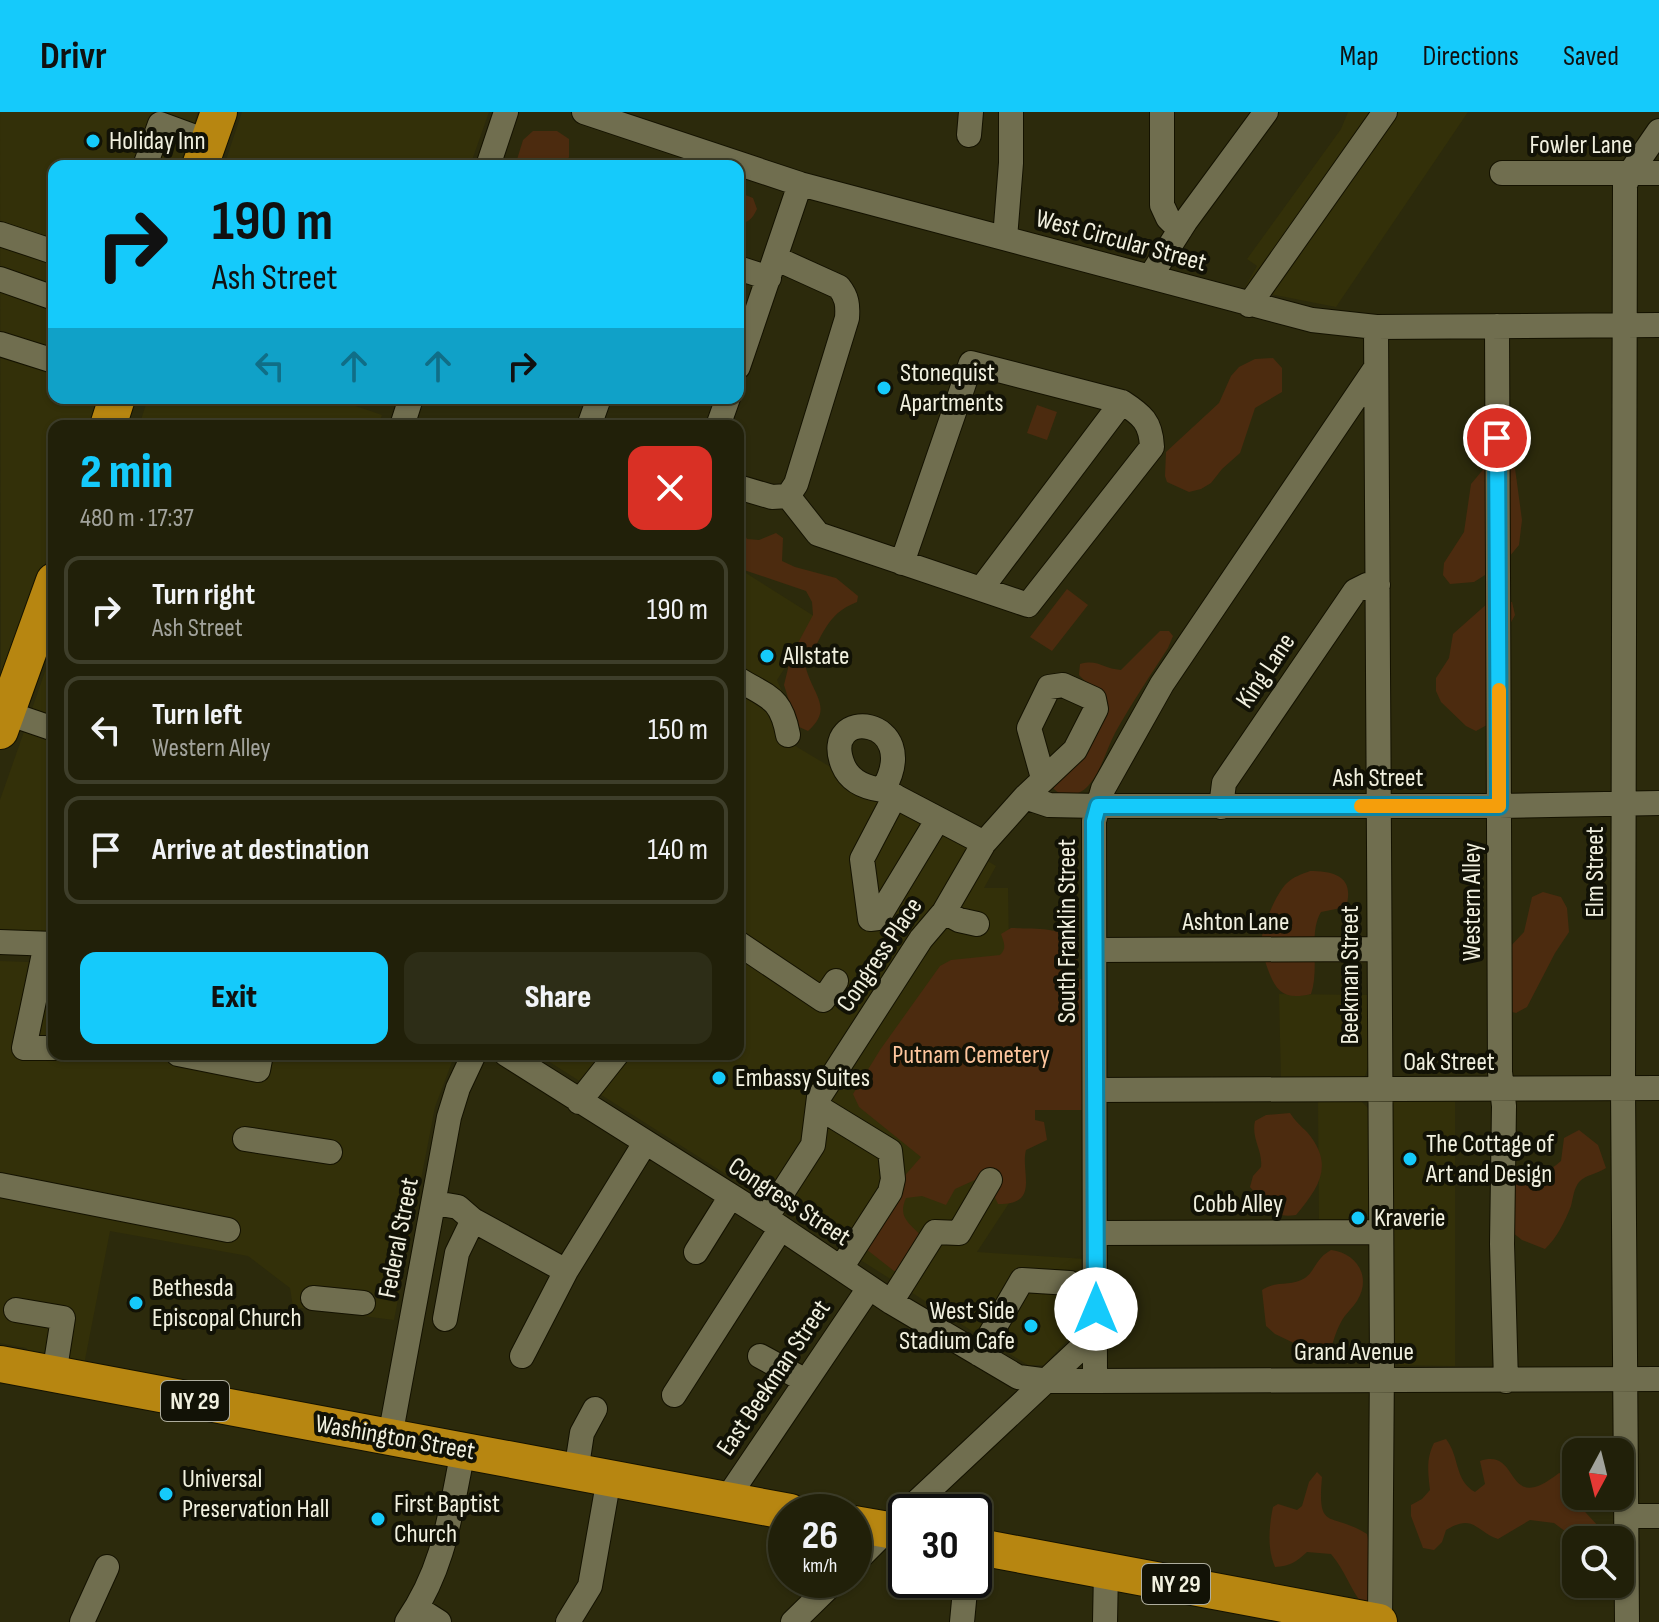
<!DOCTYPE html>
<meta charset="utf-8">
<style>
:root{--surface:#212009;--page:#2d2d17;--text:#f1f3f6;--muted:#a2a39c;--line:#3e3e2a;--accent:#15cafb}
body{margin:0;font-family:"Sofia Sans Condensed",sans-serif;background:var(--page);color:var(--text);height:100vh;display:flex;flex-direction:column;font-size:30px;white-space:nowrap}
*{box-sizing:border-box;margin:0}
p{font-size:26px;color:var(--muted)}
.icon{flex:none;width:44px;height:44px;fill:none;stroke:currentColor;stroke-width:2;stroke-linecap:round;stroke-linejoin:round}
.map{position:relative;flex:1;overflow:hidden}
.side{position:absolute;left:48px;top:308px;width:696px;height:640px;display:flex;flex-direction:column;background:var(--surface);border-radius:16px;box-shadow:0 2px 6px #0004,0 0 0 2px var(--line)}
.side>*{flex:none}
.top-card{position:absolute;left:48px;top:48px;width:696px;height:244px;border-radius:16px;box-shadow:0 2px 6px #0004,0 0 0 2px var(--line);background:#15cafb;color:#111;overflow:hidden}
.needle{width:52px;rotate:187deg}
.controls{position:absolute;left:1562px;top:1326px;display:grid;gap:16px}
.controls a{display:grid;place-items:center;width:72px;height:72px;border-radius:16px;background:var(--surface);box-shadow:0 2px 6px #0004,0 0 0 2px var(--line);font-size:40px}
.speed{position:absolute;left:768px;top:1382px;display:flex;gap:16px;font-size:40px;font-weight:700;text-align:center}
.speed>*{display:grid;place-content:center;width:104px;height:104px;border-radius:50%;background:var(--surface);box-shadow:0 2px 6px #0004,0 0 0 2px var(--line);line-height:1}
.speed small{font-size:20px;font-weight:400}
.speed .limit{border:4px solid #111;border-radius:12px;background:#fff;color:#111}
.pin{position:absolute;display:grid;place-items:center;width:68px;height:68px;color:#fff;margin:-34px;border:4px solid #fff;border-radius:50%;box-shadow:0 2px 8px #0007}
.me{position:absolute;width:88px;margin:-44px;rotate:0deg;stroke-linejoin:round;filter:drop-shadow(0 0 6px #0008)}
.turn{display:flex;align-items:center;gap:28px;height:168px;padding:0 32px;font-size:36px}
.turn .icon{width:104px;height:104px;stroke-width:2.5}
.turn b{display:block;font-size:56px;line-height:68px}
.lanes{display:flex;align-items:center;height:76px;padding:0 32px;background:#0003;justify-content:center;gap:40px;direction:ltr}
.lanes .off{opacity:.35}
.round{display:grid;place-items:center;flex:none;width:84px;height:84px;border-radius:16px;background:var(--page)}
.head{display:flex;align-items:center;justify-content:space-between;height:136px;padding:0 32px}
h1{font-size:48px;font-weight:800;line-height:60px;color:var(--accent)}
.cta{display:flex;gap:16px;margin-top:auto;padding:16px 32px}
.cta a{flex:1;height:92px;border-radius:16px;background:var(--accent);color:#111;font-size:32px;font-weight:800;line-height:92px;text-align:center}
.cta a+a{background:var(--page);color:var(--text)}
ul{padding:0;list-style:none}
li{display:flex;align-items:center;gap:24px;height:108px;margin:0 16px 12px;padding:0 16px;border:4px solid var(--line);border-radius:16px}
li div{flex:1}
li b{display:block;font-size:30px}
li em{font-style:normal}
header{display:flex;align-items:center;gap:48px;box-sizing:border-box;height:112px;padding:0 40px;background:var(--accent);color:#111}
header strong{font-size:38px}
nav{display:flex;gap:44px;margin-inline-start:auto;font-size:28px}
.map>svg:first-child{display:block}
.built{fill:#333009}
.green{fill:#4c2b0f}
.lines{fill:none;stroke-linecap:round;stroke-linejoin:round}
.minor-casing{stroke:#141200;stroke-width:26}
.highway-casing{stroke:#141200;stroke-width:38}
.minor{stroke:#706e4f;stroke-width:24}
.highway{stroke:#b78611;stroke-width:36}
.route-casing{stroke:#0e83a3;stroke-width:20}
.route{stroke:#15cafb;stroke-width:14}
.slow{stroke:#f59e0b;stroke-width:14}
.poi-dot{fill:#15cafb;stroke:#121206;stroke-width:3}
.labels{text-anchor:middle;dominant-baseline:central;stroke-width:8;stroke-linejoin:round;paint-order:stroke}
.shield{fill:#121206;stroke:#aead9e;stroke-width:2}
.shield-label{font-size:24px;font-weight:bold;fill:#f1f0df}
.poi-label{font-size:26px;fill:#f1f0df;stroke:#121206;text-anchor:start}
.street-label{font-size:26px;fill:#f1f0df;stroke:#121206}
.park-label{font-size:26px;fill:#fec69e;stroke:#121206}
</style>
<header>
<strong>Drivr</strong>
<nav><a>Map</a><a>Directions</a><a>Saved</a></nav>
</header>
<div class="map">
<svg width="1659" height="1510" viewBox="0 0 1659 1510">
<rect width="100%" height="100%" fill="#2c2a0c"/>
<path class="built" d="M0 0H198L179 54H54V286H101L91 314H54V425L1 583Z
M242 0H489L470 54H224Z
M1348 0H1468L1336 195 1244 177 1257 154 1247 147 1341 17Z
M148 286H332L382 303 378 314H139Z
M738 456 817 506 777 568 793 604 792 632 996 754 984 776H1008L1013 1085 977 1140 1085 1147V1209L1044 1253H1028L983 1226 537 942H738Z
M54 534V819L0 818V688Z
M0 849 54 851V942H455L435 995 394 1208 293 1195 290 1176 248 1144 110 1119 84 1253 31 1242 26 1236 0 1231Z
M1279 882 1369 883 1368 955 1365 964 1360 967 1281 968Z
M1455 987V1254L1399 1253 1392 1246V990L1396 988Z
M1318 988 1361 989 1368 996 1370 1117H1319Z"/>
<path class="green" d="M533 19H557L569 27V45L565 54H515L523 28Z
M738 80 753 86 757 97C752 107 749 111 738 111Z
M1273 246 1282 256V280L1255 296 1240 341 1222 357 1211 371 1201 377 1189 380 1167 370 1165 364 1166 340 1219 291 1231 264 1239 255 1255 247Z
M1037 293 1057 300 1047 328 1027 321Z
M1512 334 1522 408 1519 433 1504 451 1474 470 1450 472 1443 463 1444 451 1464 420 1471 372 1502 335Z
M738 410 747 427 759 428 776 421 783 426 782 449 795 455 836 466 858 484 857 490C825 502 823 526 805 552 811 582 835 595 808 619L797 614 784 573 791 544 813 503 812 490 806 479 738 456Z
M1067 477 1088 493 1052 539 1030 525Z
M1489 490H1512L1515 503 1509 514 1487 613 1476 619 1466 614 1441 590 1436 579V566L1449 546 1453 522Z
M1160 519H1169L1173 524 1168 536C1150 564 1131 592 1115 621 1106 638 1100 663 1086 676 1076 685 1062 686 1053 676L1055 670 1099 583 1079 563 1080 552C1099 547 1103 557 1121 558Z
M1310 759C1335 759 1355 765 1346 795L1321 800C1308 821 1320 856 1311 882 1282 889 1275 878 1266 852 1265 847 1262 840 1261 834 1260 819 1276 781 1287 771 1293 765 1302 762 1310 759Z
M1543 780 1561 785 1567 796 1569 820 1555 841 1527 895 1516 901 1504 898 1507 838 1524 820 1532 785Z
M1011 816C1034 817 1058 814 1077 830V854L1064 866 1083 867 1084 998H1035V1008L1044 1010 1047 1028 1026 1038C1020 1060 1041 1093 998 1092L988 1071 977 1067 955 1077 946 1093 922 1084 906 1086C897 1106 910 1111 923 1126L900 1159H894L866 1137 881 1091 921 1045 859 995 853 982 880 938 940 854 951 848 1000 843C1007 836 1004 831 1001 822Z
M1290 1001C1295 1009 1301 1014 1307 1020 1335 1053 1319 1075 1296 1103 1270 1107 1266 1093 1250 1075L1253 1064 1261 1055C1263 1038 1251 1027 1255 1009L1266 1003Z
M1579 1018 1598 1033 1606 1056C1597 1062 1585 1063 1579 1070 1574 1076 1573 1086 1571 1094 1565 1109 1557 1126 1545 1137L1522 1128 1493 1105 1507 1074C1528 1068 1544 1064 1561 1049L1564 1026Z
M1331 1138C1357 1141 1372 1165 1357 1189 1352 1197 1345 1202 1341 1210 1335 1221 1332 1234 1328 1246L1314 1248 1296 1232 1275 1222 1266 1214 1262 1178C1277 1168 1291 1175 1305 1166 1316 1158 1315 1147 1331 1138Z
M1446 1327C1460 1345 1454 1368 1475 1380L1485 1372 1480 1349C1522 1335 1503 1405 1559 1361L1575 1364 1574 1388 1600 1416 1601 1428H1577L1554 1411 1530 1408 1498 1427C1475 1419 1474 1401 1446 1418L1442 1430 1434 1438 1423 1436 1411 1404V1393L1422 1387 1430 1378C1428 1360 1426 1347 1434 1331Z
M1317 1360 1322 1365C1317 1421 1330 1399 1367 1422L1374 1453 1369 1491 1363 1493C1350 1477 1345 1458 1331 1442L1307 1440C1296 1450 1290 1454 1275 1455 1267 1437 1269 1414 1273 1395L1278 1392 1297 1398 1302 1394 1309 1370Z"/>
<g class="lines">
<defs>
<path id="minor" d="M584 0 800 72 1312 208 1376 215 1659 213
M1162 0V93L1168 106 1180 118
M969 23 971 0
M145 54 160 12 209 30
M488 54 506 0
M1502 61H1659
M0 122 54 140
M1005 126 1011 51V0
M738 156 769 166
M1150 165 1185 110 1266 0
M0 167 54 186
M1249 193 1385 0
M1497 214 1500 960 1504 994 1502 1132 1506 1269
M1376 215 1382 1250 1380 1510
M0 232 54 249
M738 255 800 72
M402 314 411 286
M589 314 599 286
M718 314 728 286
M738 375 772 385 788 384 796 372 847 206C848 193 847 185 839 175L775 146
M788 384 818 422 1028 493 1152 335C1151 310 1142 303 1122 290L971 251 902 451
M981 477 1122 290
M738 567C769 586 781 585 788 623
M7 601 54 617
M883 678C925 604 819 593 843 653 850 670 866 676 883 678L984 731
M895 684 862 747 870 807 878 806 938 707
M1025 685 1075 638 1096 597 1094 587 1063 573 1049 575 1029 616 1043 666
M1221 695 1224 671 1355 479 1367 473H1378
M944 800 959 808 977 812
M0 830 54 832
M738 831 823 888 836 869
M46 832 24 936H54
M1095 838 1378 837
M178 942 258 958 261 942
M506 942 766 1106 891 1190 1018 1265 1049 1269H1095L1659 1267
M1095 978 1659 976
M579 990 617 942
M818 995 890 1039 893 1067 890 1080 841 1156
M245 1027 330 1040
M0 1073 228 1118
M435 1091 458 1095 473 1108 566 1159 645 1031
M766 1106 813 1033 819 985 921 827 944 800 984 731 1025 685 1049 693 1098 694H1499L1659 691
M1096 1121 1381 1120
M696 1140 731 1084
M313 1186 363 1191
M891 1190 935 1120 959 1121 990 1068
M16 1198 63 1206 54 1263
M445 1207 457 1141 473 1108
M979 1242 1022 1168 1070 1171
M522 1244 566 1159
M760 1244 806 1269
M1095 1269 1094 709 1103 677 1162 572 1375 257
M674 1283 781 1116
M390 1325 449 1005 458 976 474 942
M576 1360 582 1321 595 1297
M726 1388 869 1176
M906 1400 1096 1222
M1627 1404H1659
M854 1451 895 1410
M417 1496 439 1510
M82 1510 107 1455
M407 1510C445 1455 450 1402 463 1339
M568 1510 590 1474 609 1366
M793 1510 836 1468
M962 1510 966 1468
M1105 1510 1106 1459
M1627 1510 1623 977 1625 73 1630 61 1659 19"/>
<path id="highway" d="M200 54 219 0
M108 314 117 286
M0 619 54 469
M0 1252 790 1400
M854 1412 906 1421
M974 1434 1379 1510"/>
</defs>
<use href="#minor" class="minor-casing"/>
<use href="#highway" class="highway-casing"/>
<use href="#minor" class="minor"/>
<use href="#highway" class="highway"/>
</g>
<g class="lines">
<defs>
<path id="route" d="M1096 1197 1094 709 1098 694H1499L1497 326"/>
</defs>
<use href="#route" class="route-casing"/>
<use href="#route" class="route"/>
<path class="slow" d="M1361 694H1499V578"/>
</g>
<g class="poi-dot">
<circle cx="93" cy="29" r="8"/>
<circle cx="884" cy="276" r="8"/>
<circle cx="767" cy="544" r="8"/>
<circle cx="719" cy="966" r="8"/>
<circle cx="1410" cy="1047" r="8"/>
<circle cx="1358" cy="1106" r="8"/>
<circle cx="136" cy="1191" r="8"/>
<circle cx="1031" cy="1214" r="8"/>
<circle cx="166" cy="1382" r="8"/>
<circle cx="378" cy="1407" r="8"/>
</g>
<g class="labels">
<g class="shield">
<rect x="161" y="1269" width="68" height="40" rx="6"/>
<rect x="1142" y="1452" width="68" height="40" rx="6"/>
</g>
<g class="shield-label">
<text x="195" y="1289">NY 29</text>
<text x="1176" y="1472">NY 29</text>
</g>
<g class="poi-label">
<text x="109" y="29">Holiday Inn</text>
<text x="900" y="261">Stonequist<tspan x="900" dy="30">Apartments</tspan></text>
<text x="783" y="544">Allstate</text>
<text x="735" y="966">Embassy Suites</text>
<text x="1426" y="1032">The Cottage of<tspan x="1426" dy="30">Art and Design</tspan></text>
<text x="1374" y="1106">Kraverie</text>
<text x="152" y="1176">Bethesda<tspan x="152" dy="30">Episcopal Church</tspan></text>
<text x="1015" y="1199" text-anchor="end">West Side<tspan x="1015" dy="30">Stadium Cafe</tspan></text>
<text x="182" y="1367">Universal<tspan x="182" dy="30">Preservation Hall</tspan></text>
<text x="394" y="1392">First Baptist<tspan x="394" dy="30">Church</tspan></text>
</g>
<g class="street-label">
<text x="1581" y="33">Fowler Lane</text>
<text transform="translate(1121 129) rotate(15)">West Circular Street</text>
<text transform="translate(1266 559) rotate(-56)">King Lane</text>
<text x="1378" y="666">Ash Street</text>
<text transform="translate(1595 760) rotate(-90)">Elm Street</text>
<text transform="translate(1472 790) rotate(-90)">Western Alley</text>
<text x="1236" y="810">Ashton Lane</text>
<text transform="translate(1067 819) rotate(-90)">South Franklin Street</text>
<text transform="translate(880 843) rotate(-56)">Congress Place</text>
<text transform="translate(1350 863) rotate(-90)">Beekman Street</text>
<text x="1449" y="950">Oak Street</text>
<text transform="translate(789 1090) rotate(33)">Congress Street</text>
<text x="1238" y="1092">Cobb Alley</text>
<text transform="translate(399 1126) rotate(-79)">Federal Street</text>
<text x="1354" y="1240">Grand Avenue</text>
<text transform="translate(774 1266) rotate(-56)">East Beekman Street</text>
<text transform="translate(395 1326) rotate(10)">Washington Street</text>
</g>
<g class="park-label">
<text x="971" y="943">Putnam Cemetery</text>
</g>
</g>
</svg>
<div class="controls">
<a><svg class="needle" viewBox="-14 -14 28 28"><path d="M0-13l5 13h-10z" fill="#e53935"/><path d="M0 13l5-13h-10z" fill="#a2a39c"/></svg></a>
<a><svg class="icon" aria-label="search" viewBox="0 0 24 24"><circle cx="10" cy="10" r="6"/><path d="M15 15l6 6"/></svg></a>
</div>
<div class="speed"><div>26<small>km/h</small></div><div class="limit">30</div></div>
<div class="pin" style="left:1497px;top:326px;background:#d93025"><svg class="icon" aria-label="arrive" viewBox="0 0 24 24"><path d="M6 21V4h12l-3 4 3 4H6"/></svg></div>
<svg class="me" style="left:1096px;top:1197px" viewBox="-20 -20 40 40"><circle r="19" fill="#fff"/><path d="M0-13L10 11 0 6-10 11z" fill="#15cafb"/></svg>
<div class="top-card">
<div class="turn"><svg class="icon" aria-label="right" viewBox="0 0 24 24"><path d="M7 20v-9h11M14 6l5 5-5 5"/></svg><div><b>190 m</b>Ash Street</div></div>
<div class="lanes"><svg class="icon off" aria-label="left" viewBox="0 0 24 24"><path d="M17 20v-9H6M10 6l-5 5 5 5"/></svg><svg class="icon off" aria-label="ahead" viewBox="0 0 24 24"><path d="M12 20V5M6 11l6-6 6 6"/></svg><svg class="icon off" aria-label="ahead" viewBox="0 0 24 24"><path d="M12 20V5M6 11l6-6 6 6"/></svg><svg class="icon" aria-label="right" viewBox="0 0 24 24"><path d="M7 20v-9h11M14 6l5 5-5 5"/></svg></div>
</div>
<section class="side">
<div class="head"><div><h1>2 min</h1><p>480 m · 17:37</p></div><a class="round" style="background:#d93025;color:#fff"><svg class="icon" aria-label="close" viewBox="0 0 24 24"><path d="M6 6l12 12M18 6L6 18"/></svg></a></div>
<ul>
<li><svg class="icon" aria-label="right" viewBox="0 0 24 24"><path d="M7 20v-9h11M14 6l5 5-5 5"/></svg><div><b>Turn right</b><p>Ash Street</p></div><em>190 m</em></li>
<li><svg class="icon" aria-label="left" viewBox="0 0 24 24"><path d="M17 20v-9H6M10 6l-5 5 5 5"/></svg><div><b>Turn left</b><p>Western Alley</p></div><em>150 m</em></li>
<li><svg class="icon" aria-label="arrive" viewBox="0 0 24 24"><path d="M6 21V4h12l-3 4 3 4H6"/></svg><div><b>Arrive at destination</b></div><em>140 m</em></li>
</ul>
<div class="cta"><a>Exit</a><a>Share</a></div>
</section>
</div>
